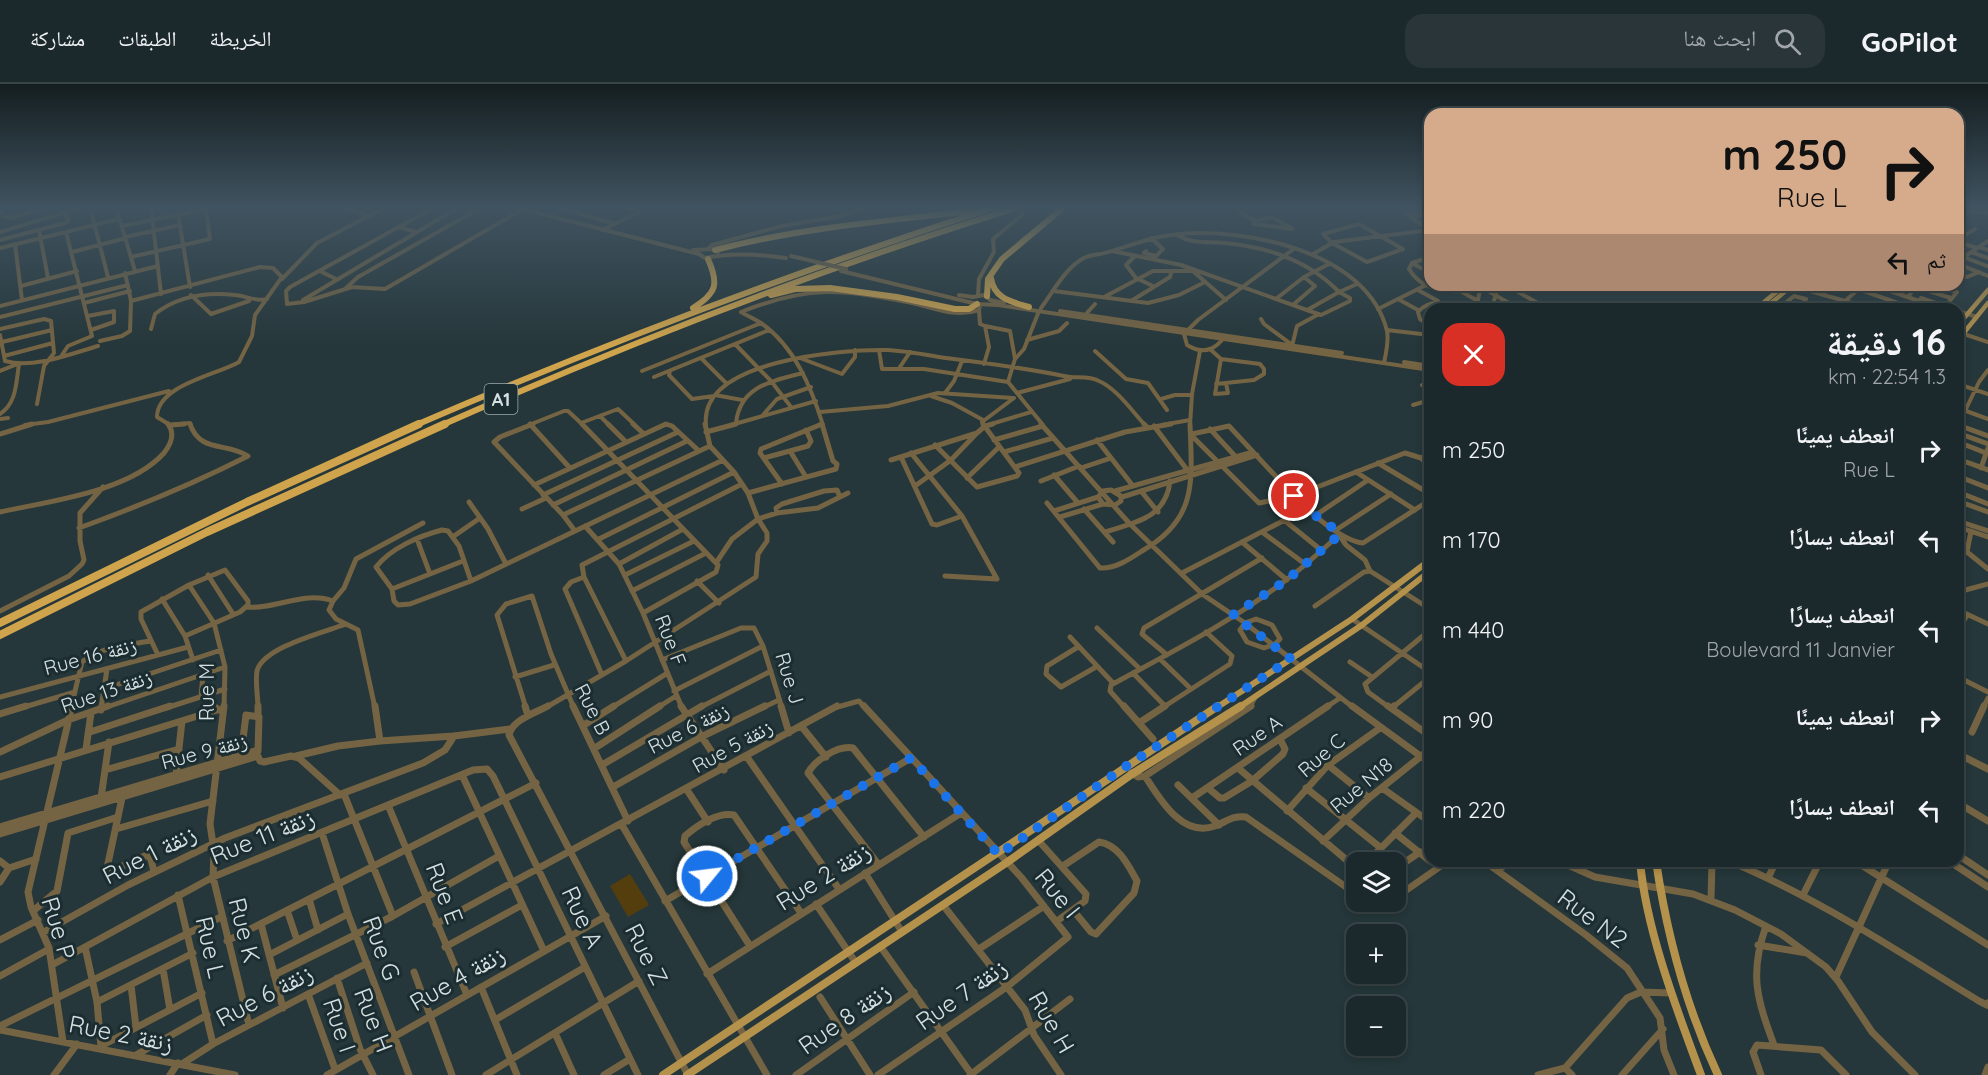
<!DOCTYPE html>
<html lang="ar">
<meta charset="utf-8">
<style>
:root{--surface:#1c292c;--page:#293538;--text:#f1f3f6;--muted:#a0a6a9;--line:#3a4548}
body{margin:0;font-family:Quicksand,"Noto Naskh Arabic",sans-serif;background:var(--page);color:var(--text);direction:rtl;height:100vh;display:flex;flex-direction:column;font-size:22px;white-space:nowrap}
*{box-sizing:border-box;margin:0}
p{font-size:20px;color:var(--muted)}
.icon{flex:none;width:33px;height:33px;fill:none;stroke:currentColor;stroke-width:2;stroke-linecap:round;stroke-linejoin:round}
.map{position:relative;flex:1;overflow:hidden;direction:ltr}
.sheet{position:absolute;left:1424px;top:219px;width:540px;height:564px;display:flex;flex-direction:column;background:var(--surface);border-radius:18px;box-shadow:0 3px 9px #0003,0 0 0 2px var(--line);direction:rtl}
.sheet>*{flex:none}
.top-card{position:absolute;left:1424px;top:24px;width:540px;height:183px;border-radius:18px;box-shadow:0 3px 9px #0003,0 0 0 2px var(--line);direction:rtl;background:#d6ab8b;color:#111;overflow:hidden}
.buttons{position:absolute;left:1346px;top:768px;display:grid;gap:12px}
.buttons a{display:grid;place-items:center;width:60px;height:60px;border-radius:12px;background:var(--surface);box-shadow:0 3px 9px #0003,0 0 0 2px var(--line);font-size:30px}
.pin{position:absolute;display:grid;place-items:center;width:51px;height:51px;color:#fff;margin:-26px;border:3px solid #fff;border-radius:50%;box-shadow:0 2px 6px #0007}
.me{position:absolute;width:66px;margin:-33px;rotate:61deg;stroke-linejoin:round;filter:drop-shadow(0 0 4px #0008)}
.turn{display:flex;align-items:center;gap:21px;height:126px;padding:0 18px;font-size:27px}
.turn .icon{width:78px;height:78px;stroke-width:2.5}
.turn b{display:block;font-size:42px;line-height:51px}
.then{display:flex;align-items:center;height:57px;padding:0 18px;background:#0003;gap:12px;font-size:22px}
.round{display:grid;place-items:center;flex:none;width:63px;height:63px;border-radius:18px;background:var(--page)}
.overview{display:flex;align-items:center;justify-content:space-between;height:102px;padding:0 18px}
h1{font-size:36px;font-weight:700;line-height:45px}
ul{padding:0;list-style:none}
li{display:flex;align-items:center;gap:18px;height:90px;padding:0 18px}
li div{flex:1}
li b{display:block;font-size:22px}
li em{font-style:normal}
header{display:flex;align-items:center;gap:36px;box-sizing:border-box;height:84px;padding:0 30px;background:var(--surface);border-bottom:2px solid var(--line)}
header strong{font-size:28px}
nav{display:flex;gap:33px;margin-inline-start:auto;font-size:21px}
.search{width:420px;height:54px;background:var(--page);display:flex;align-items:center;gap:15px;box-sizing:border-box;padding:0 21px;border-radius:18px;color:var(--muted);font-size:22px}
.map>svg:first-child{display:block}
.green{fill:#543e0d}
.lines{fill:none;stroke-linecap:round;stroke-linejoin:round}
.minor-far2{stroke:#756443;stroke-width:4}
.minor-far1{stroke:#756443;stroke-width:5}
.minor{stroke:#756443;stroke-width:7}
.major-far2{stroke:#b5924b;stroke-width:4.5}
.major-far1{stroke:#b5924b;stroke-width:6}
.major{stroke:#b5924b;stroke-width:8}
.highway-far1{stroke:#cfa44c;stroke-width:6}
.highway{stroke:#cfa44c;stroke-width:8}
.minor-bridge{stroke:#756443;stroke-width:4}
.route{stroke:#1a73e8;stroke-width:10;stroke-dasharray:0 18}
.labels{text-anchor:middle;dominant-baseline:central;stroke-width:6;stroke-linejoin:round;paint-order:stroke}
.shield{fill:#1b2d30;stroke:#9daaad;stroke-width:1.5}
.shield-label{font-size:18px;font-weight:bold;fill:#d5e0e2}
.street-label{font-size:20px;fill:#d5e0e2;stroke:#1b2d30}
.near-street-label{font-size:24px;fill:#d5e0e2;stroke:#1b2d30}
</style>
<header>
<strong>GoPilot</strong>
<div class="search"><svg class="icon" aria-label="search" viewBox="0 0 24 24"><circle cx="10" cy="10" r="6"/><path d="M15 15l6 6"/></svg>ابحث هنا</div>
<nav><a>الخريطة</a><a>الطبقات</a><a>مشاركة</a></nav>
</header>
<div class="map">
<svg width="1988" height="991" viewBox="0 0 1988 991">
<rect width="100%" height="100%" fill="#25373a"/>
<path class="green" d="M630 790 649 821 628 833 610 802Z"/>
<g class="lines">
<path class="minor-far2" d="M90 123 108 193
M116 123 135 187
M151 123 161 210
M177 123 190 203
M341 123 369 132
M435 123 290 203 286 207 287 220 304 218 352 203 385 205 523 125
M515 123 699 170 705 174C732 168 759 170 786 174
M558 123 615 140
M1243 123 1240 128 1255 137
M1958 126 1988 129
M0 127 5 133 10 134 49 123
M358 129 370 123
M1272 133 1291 144 1292 145 1254 140 1255 137Z
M1413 135 1407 130 1421 129
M1359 140 1403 165 1367 178 1332 159 1323 150Z
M122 142 206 125 210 155 131 173
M399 143 416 148
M1429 145 1413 135 1430 125
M39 146 48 194
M602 146 640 128 626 123
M0 148 83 123
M1176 150C1192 161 1207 157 1225 159 1268 163 1309 177 1339 208L1309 225
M125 153 180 141
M1958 155 1975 145
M0 156 65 139 68 137 65 128
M1958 158 1977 164
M15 160 22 216
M1979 163 1988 166
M0 164 119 135
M708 165 712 161 782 142 840 132 868 123
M693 166 713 165 718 168
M1112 167 1181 181 1321 231 1350 217V214L1339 208 1357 200
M1146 167 1144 169 1156 172 1163 165 1151 154
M72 168 126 154
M1971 168 1988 174
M1313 170 1334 158 1430 146
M1958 171 1987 182
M1134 173 1126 181 1136 194 1153 202
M1430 173 1412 179 1409 185C1420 204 1441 208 1461 207
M1964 173 1988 157
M1412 179 1430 189
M1958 180 1988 192
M320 187 336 195
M841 187 977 220 998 221 1430 286
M1194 188 1226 216
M1958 190 1967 193 1979 188
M282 195 317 159 386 123
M1450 201 1478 217
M1478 201 1519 225
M1506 201 1548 225
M1668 201 1682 206 1693 201
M1815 201 1823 203 1828 201
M1873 201 1919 217 1921 214 1953 225
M1899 201 1913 206 1908 213
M1935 201 1957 208 1944 224
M21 202 77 187
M1796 203 1873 225
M1916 203 1951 214
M346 204 358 193 482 123
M1858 205 1912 224
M1418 206 1438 217
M1054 207 1148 219 1179 211 1205 198
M191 211 211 230 249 217
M959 211 973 213 984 211 990 216 1004 219
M978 211 979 195 994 168 993 155 1023 130 1019 125
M1106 212 1153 187H1192
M1277 214 1304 193 1329 180
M1398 215 1418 226
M303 216 459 123
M131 217 260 183 273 184 282 193 255 231 252 252 239 278C217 291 157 301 157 333L170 341
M1131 217 1170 193 1171 189
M1844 218 1863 201
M84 219 130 207
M1294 220 1315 202 1304 193
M1803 221 1819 225
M0 222 158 182
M1041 224C1053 208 1064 186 1082 175 1090 170 1100 171 1108 168 1132 161 1154 152 1179 150 1248 144 1368 168 1387 247 1389 257 1386 269 1384 279
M1378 225 1426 201
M1476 225 1481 201
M1492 225 1498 201
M1778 225 1794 212 1806 215 1799 225
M979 226 980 240 985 242
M1060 227 1342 269
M1958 227 1977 233
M1086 230 1095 220
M88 232 114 227V238L91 246
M0 233 128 201
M1261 235 1264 240 1291 260
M1430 242 1420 235 1418 228C1430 214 1447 218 1462 225
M0 245 44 235 51 237 54 269 44 282 37 320
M151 245 155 230C178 212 207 208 235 211 248 212 254 218 267 215
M1387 246 1430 251
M1958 248 1988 258
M0 251 5 277C34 285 70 270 98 262
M1027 256 1059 247 1067 239
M1222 256C1212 268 1200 269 1187 261L1184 250 1198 236 1295 164
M100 257 122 252 130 247 131 217 125 189
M2 258 52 246
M735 260 771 297 791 323
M1292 262 1297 242 1319 230
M879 266 882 285H924L1008 298 1043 341
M1211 266 1221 275 1260 280 1264 285V290L1254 296 1216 300
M1095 267 1126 295 1148 299 1167 326
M62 271 68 262 92 252 66 148
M4 272 53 259
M701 274 727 300
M800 274 842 290 855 273V266
M1221 275 1215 310 1228 309 1226 299
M1404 278 1430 282
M984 280 989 263 985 242 1010 247 1015 275
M900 283 910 268
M0 287 15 281
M642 287 761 239
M670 287 669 291 692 315 714 312
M654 293 769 246
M1008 298 1015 275 1024 265 1039 227
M1958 300 1988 310
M1422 301 1430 308
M945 309 954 297 962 277
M1017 309 1070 295
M715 311 742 316
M931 312 952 319 983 336
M1161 315 1175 311H1192
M1413 321 1430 316
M1958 324 1988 335
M1965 327 1979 298 1988 286
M820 328 888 322 938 309 1013 314
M0 330C17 319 16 298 19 280
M763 331 777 315 811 303
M600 332 609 341
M0 335 8 334
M581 339 618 325 635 341
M736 339C740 302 772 297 803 289
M25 341 48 338 169 307
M171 341 190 339 191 341
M529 341 564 327H568L583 341
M664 341H669
M706 341C699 276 843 265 887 266 907 267 927 271 946 274 986 279 1025 284 1064 292 1076 295 1088 291 1099 297 1117 305 1132 327 1145 341
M731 341 816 317
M819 341 822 340
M823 341C811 303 795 263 761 239 755 235 748 232 741 228 808 201 842 205 912 219 935 224 955 234 979 226L980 221
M984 341 982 338 1014 314
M988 341 1031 328
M1162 341 1190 336
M1190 341 1192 310 1200 267"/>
<path class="minor-far1" d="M530 340 569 383
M533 340 500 353 494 358 563 431 575 447
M582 340 718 481 716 488 643 529
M608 340 625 357
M633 340 643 349
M1041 340 1129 439 1202 510 1245 539 1354 624
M1144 340 1147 343
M171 341 184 340
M1958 341 1988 352
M1154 342 1188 387
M1210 345 1235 372
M706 348 736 340
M1958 349 1988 360
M0 350 32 340
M1192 350 1229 342 1294 412 1259 419 1193 353
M994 356 1043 342
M1097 356 1133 402
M1958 358 1986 369
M935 361 977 403 1017 392 1019 389 983 340
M790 367 806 393
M1004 368 1053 354
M1430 368 1421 374 1430 383
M911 369 962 432 997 495 945 492
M901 373 932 440 937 441 962 432
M764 374 808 362 811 357 806 346
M1421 374 1405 369 1294 412C1309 428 1342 457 1363 459L1430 416
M1958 375 1988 386
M891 376 977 349 985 342 993 340
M1378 379 1430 410
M1015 383 1125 348 1171 340
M1081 384 1111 374
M1981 384 1988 364
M1356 388 1415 426
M1054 391 1078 419
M967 394 999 363
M1041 397 1079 382
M1958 397 1965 395 1988 404
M782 400 760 369 761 365 822 340
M534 401 666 340 672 342 699 367
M915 402 951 376 976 350
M1111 406 1121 412V417L1115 421 1103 420 1098 413 1103 407Z
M1115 407 1253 368
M1141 407 1158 428
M1958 408 1988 420
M748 409 836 385 837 380 833 377 822 340
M543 411 678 348
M1122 413 1257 371
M1958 417 1988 428
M469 418 488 445 506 480
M1047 419 1100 484C1115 485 1130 475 1142 467 1198 435 1192 397 1190 340
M553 421 687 357
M522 425 546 414
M1084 425 1113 458
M1054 427 1098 413
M0 428C49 417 129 408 164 369 171 360 175 349 168 340
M777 429 776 424 782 420 824 407 837 406 840 413
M563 431 710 362
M1316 431 1368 396
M1060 433 1103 420
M1284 436 1321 466
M1958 437 1988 447
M585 442 619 480 643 529 682 624
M1958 443 1988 453
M79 444C137 423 193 400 248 372 226 358 200 369 190 340
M442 446 448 447 459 462 471 497 410 520 398 521 394 517 392 505 376 483C391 464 419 452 442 446Z
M1105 448C1136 438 1166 434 1170 397
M1262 448 1305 480
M454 452 480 434
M417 455 430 490
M599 455 734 388
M1242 458 1287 496
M1967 468 1988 485
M1958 471 1967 468 1971 447
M716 479 732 455 758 435 777 429 818 424 848 409
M619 480 683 445
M1370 487 1365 476 1346 461 1336 446 1391 410
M1182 489 1306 425
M208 491 233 530
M625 491 694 457
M584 493 571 498 565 505 602 591
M471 497 723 376
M697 497 719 519
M189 501 214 539 225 583 224 624
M392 505 463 477
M632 507 706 469
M1958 508 1988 500
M162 515 185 552 193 576
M333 517 344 504 356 475 423 439
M1315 522 1364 488 1370 487 1430 525
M246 523C275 526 305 506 333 517L329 526 336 535 358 546 375 624
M1958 526 1988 540
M0 527 69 492 82 480 84 476 80 457V429L103 403
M1256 535 1272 541 1280 555 1275 560 1264 564 1247 558 1240 546 1245 539Z
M1352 535 1430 588
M1097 544 1140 585
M1958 547 1967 531
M1070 553 1113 599
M1078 563 1047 582 1046 590 1061 603 1096 583
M158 571 141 535V528L189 501 225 486 248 517V521L240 528 185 552
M1167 571 1142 550 1144 544 1262 474
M1160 575 1191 605
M662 576 741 544H754L763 562 782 624
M626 577 584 493 582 481 742 400
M1350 578 1372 593
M1133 589 1165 622
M203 591 201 612 216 624
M515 593 554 581
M1958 593 1988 608
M104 605 221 566
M674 607 763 562
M0 613 188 563
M21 624 75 608
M71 624 82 578C100 563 128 561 150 557
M101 624 107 585
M104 624 225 583
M166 624 225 605
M258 624C258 612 255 598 257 587 263 563 325 548 346 540
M526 624 497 531 506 520 532 512 551 570 574 624
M545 624 626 577 756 493 758 470 767 457V449L758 435 748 409 734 388 710 362 705 340
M611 624 666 590
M657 624 676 612
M699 624 771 587
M762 624 779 616
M834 624 859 617 865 624
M1125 624 1110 607 1111 601C1170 569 1233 537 1286 496 1305 482 1322 466 1339 451
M1162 624 1230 580 1232 572 1206 548
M1249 624 1256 612
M1325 624 1340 614
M1390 624 1368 608 1365 600 1430 546
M1392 624 1430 593
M1983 624 1988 614"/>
<path class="minor" d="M213 622 219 626
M224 622 210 740 214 767 213 793 249 941
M375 622 380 657 454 652 510 645
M525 622 528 632
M548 622C535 629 512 636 509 651L688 991
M573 622 628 737
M681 622 724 686
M781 622 789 649
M864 622 1021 793 1068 853 1008 902 878 991
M1124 622 1153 655
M1352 622 1430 679
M1388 622 1430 652
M1392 624 1394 622
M101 626 102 622
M0 630 26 622
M258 632V622
M1139 639 1165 622
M584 641 614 622
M802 643 826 673
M90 648 170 622
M1972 648 1984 622
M595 664 660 622
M86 665 91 629
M0 668 68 636 108 622
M1958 670 1988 685
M241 671 246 631 259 633 258 667
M258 672 260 677 264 678 291 672 299 674 340 711
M296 672 338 662 380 657
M747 673 839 805
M602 681 702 622
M1328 681 1369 714
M1238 684 1356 784
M105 686 179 665
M1131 689 1138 693 1145 692 1251 622
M176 691 182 637
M462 691 544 867
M1145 692C1160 715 1182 754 1215 742 1226 738 1233 731 1246 733L1356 810
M0 693 217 626
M1178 701 1219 741
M613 703 701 653 765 622
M1208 704 1220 714H1224L1252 697 1283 670 1285 665 1280 655
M1306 704 1381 764
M1382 704 1430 738
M687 706 708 738
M344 710 393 832
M101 714 109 658
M122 714 107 784 116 785 147 771 151 775 154 788
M1192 714 1328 622
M1958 719 1988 737
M388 721 467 911
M1287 727 1328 681 1380 644
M622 741 767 991
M0 743 258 666
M116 745 213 717
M322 749 348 830 409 991
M1395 749 1430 777
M0 750 258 672
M1038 756 1086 810 1085 817 1057 837
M1323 757 1369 714 1430 665
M1958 771 1988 791
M0 777 9 784 0 798
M1484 777 1586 851 1627 884 1660 934 1664 966 1674 991
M1559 777 1595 793 1693 810 1735 826 1781 850 1826 883 1838 897 1872 948 1915 991
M1729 777C1818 814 1897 867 1979 917L1987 921 1988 919
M1855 777 1988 861
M1949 777 1988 803
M1367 778 1416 729
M878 780 808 689C815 676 838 661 853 664L924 753
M1063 782 1099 758C1119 761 1128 781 1137 797L1134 809 1096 850 1091 848 1073 826
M9 784 36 775
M1395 785 1420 768
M1497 786 1512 777
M865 789 902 848
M1769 792 1776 777
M178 811 213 960
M1803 811 1820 777
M1395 814 1448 777
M309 815 318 846
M1711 816 1712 777
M665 817 911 674
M1366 818 1378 826
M816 820 856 879
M943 821 1025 926 1034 951 1061 991
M287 826 297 856
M1378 826 1390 818
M33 827 57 807 68 749 118 733
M261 840 283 924
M436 840 837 622
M1766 842C1749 890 1757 915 1774 961
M44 848 128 801 225 754 423 679 445 666 454 652
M0 856 38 836
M227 857 536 699
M1758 861 1807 869
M750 862 684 758 685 752C698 741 716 728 734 731L801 829
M880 862 972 991
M85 863 97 918 101 963
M445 863 522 821
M979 865 1044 822
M269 871 348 830
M52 881 213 793 473 686 487 685 493 692 638 991
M163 885 170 926
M414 888 452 991
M707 890 961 729
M274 891 393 832 499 772
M0 892 49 865
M1836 893 1889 777
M337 894 360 965 373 991
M131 901 136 943
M481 903 517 991
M308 910 335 985
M820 913 870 991
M97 918 193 869
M495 936 585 883
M0 942 221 833
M0 946 235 991
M555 949 574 991
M63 958 49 864 31 823 28 808 72 622
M103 961 202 909
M136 971 207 931
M182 980 213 960 367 879
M1565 984 1627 914 1641 908 1671 909
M1565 984 1572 991
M54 991 77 960
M170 991 178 979
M327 991 606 832
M486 991 639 897
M604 991 630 975
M796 991 914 908
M970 991 1070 915
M1538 991 1565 984
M1622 991 1663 945
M1761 991 1753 968 1757 961 1821 966 1846 991
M1985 991 1988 983"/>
<path class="major-far2" d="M1786 205H1795V201
M1756 225 1782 203
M1764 225 1788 205
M1958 241 1988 206
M1958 256 1988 219"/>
<path class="major-far1" d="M1216 624 1352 535 1430 476
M1238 624 1362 541 1430 487"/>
<path class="major" d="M1640 777C1646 846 1677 926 1701 991
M1656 777C1667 852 1686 923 1718 991
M663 991 1218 622
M687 991 1006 779 1132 690 1241 622"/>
<path class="highway-far1" d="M715 166C798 144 886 137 971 127
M991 194C994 215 1012 218 1029 223
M771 211 795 205 830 204 897 213 955 225H969L977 220
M987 212 988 195 1002 175 1064 123
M693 224C717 209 719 200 708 175
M416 341C606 259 799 186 996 123
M442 341C631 258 822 184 1019 123"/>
<path class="highway" d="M0 539 247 418 419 340
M0 551 207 448 445 340"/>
<path class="minor-bridge" d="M791 172 846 185"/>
</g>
<linearGradient id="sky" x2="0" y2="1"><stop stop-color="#141e20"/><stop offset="0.47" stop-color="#405360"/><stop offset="1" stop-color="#405360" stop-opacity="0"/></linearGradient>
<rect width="1988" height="262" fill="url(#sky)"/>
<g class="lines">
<path class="route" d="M707 792 911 674 999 771 1005 766 1125 683 1291 575 1233 531 1287 496 1339 451 1336 446 1299 420 1294 412"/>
</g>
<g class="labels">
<rect class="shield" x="484.5" y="300" width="33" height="30" rx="4.5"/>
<g class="shield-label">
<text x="501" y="315">A1</text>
</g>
<g class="street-label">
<text transform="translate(671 556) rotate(69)">Rue F</text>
<text transform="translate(90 572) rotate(-15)">Rue 16 زنقة</text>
<text transform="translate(790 594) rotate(73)">Rue J</text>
<text transform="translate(106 607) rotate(-19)">Rue 13 زنقة</text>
<text transform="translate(206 608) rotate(-90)">Rue M</text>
<text transform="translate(593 625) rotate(63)">Rue B</text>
<text transform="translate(688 644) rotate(-27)">Rue 6 زنقة</text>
<text transform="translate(1257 651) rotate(-35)">Rue A</text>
<text transform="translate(732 662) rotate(-29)">Rue 5 زنقة</text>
<text transform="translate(204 667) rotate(-15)">Rue 9 زنقة</text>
<text transform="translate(1321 671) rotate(-41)">Rue C</text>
<text transform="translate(1361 701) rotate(-40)">Rue N18</text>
</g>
<g class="near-street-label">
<text transform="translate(262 752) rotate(-22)">Rue 11 زنقة</text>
<text transform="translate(149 770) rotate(-27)">Rue 1 زنقة</text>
<text transform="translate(823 792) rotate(-32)">Rue 2 زنقة</text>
<text transform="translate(445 809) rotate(69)">Rue E</text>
<text transform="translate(1058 809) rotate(51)">Rue I</text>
<text transform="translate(583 833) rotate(65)">Rue A</text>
<text transform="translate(1593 834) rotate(37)">Rue N2</text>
<text transform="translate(59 844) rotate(73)">Rue P</text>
<text transform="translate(245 846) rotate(76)">Rue K</text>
<text transform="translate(211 863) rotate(77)">Rue L</text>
<text transform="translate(382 864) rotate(70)">Rue G</text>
<text transform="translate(647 870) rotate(63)">Rue Z</text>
<text transform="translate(457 894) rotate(-30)">Rue 4 زنقة</text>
<text transform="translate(961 910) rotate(-35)">Rue 7 زنقة</text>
<text transform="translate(264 911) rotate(-28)">Rue 6 زنقة</text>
<text transform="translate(844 934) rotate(-35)">Rue 8 زنقة</text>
<text transform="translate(374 936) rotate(69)">Rue H</text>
<text transform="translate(1052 938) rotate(60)">Rue H</text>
<text transform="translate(340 941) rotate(71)">Rue I</text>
<text transform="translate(121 949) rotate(11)">Rue 2 زنقة</text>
</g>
</g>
</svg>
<div class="buttons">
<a><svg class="icon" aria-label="layers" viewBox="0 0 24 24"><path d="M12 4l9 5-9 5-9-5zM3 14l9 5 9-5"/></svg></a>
<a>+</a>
<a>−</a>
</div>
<div class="pin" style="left:1294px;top:412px;background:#d93025"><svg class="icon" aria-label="arrive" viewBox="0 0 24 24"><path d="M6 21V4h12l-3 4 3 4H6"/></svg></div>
<svg class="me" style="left:707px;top:792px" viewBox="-20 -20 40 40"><circle r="17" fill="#1a73e8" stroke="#fff" stroke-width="3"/><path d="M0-11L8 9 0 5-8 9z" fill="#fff"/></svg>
<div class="top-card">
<div class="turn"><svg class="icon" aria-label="right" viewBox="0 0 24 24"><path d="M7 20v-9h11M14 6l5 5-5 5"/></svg><div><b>250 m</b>Rue L</div></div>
<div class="then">ثم<svg class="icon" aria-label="left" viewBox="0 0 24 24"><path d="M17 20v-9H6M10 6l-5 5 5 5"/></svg></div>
</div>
<section class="sheet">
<div class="overview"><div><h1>16 دقيقة</h1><p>1.3 km · 22:54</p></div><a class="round" style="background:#d93025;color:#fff"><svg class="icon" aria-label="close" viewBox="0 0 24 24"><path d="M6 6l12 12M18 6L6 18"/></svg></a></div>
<ul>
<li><svg class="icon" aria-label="right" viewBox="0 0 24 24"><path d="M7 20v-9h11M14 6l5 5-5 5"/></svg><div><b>انعطف يمينًا</b><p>Rue L</p></div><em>250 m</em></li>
<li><svg class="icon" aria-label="left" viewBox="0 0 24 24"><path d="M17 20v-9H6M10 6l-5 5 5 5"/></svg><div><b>انعطف يسارًا</b></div><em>170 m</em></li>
<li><svg class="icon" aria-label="left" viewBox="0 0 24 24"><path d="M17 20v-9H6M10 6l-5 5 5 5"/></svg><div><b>انعطف يسارًا</b><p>Boulevard 11 Janvier</p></div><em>440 m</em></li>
<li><svg class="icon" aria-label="right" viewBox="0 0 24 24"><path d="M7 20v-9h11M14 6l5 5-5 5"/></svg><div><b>انعطف يمينًا</b></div><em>90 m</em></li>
<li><svg class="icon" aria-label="left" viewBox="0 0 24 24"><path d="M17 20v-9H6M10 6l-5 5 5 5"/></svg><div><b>انعطف يسارًا</b></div><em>220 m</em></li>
</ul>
</section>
</div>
